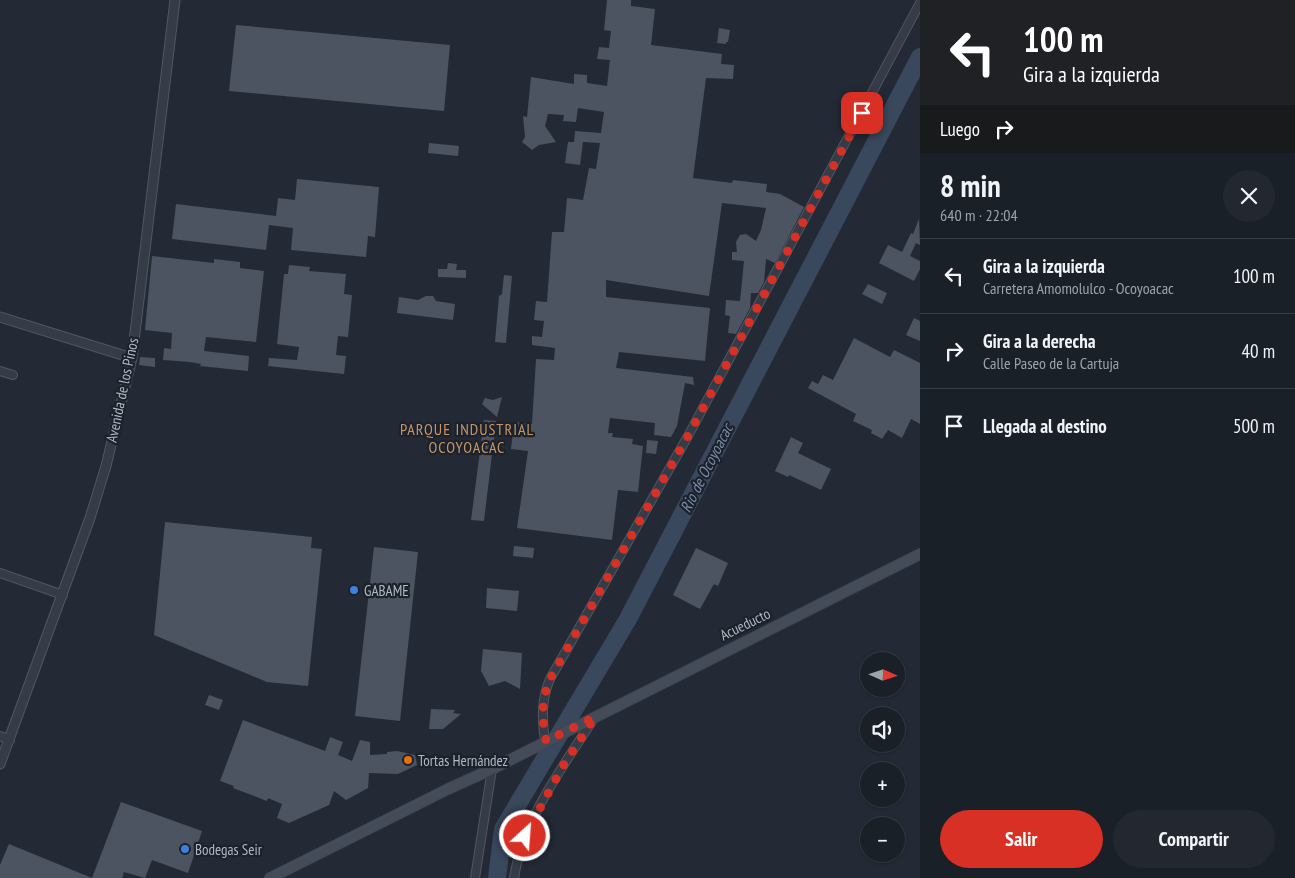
<!DOCTYPE html>
<html lang="es">
<meta charset="utf-8">
<style>
:root{--surface:#1a2028;--page:#232830;--text:#f1f3f6;--muted:#9fa3a8;--line:#383e45;--accent:#d93025}
body{margin:0;font-family:"PT Sans Narrow",sans-serif;background:var(--page);color:var(--text);height:100vh;display:flex;flex-direction:column;font-size:19px;white-space:nowrap}
*{box-sizing:border-box;margin:0}
p{font-size:16px;color:var(--muted)}
.icon{flex:none;width:28px;height:28px;fill:none;stroke:currentColor;stroke-width:2;stroke-linecap:round;stroke-linejoin:round}
.map{position:relative;flex:1;overflow:hidden}
.side{display:flex;flex-direction:column;background:var(--surface);width:375px}
.side>*{flex:none}
.guide{background:#202124;color:#fff;overflow:hidden}
.needle{width:32px;rotate:93deg}
.buttons{position:absolute;left:860px;top:652px;display:grid;gap:10px}
.buttons a{display:grid;place-items:center;width:45px;height:45px;border-radius:50%;background:var(--surface);box-shadow:0 1px 4px #0004,0 0 0 1px var(--line);font-size:25px}
.pin{position:absolute;display:grid;place-items:center;width:42px;height:42px;color:#fff;margin:-21px;border-radius:10px;box-shadow:0 2px 8px #0006}
.me{position:absolute;width:55px;margin:-28px;rotate:26deg;stroke-linejoin:round;filter:drop-shadow(0 0 4px #0008)}
.turn{display:flex;align-items:center;gap:18px;height:105px;padding:0 20px;font-size:22px}
.turn .icon{width:65px;height:65px;stroke-width:2.5}
.turn b{display:block;font-size:35px;line-height:42px}
.then{display:flex;align-items:center;height:48px;padding:0 20px;background:#0003;gap:10px;font-size:19px}
.round{display:grid;place-items:center;flex:none;width:52px;height:52px;border-radius:26px;background:var(--page)}
.head{display:flex;align-items:center;justify-content:space-between;height:85px;padding:0 20px}
h1{font-size:30px;font-weight:600;line-height:38px}
.primary-button{display:flex;gap:10px;margin-top:auto;padding:10px 20px}
.primary-button a{flex:1;height:58px;border-radius:30px;background:var(--accent);color:#fff;font-size:20px;font-weight:600;line-height:58px;text-align:center}
.primary-button a+a{background:var(--page);color:var(--text)}
ul{padding:0;list-style:none}
li{display:flex;align-items:center;gap:15px;height:75px;padding:0 20px;border-top:1px solid var(--line)}
li div{flex:1}
li b{display:block;font-size:19px}
li em{font-style:normal}
main{display:flex;flex:1;min-height:0}
.map>svg:first-child{display:block}
.lines{fill:none;stroke-linecap:round;stroke-linejoin:round}
.river{stroke:#3a485d;stroke-width:18}
.building{fill:#4c5461}
.minor-casing{stroke:#515761;stroke-width:10}
.tertiary-casing{stroke:#515761;stroke-width:11}
.secondary-casing{stroke:#404650;stroke-width:12}
.minor{stroke:#363c47;stroke-width:8}
.tertiary{stroke:#363c47;stroke-width:9}
.secondary{stroke:#454c59;stroke-width:10}
.route{stroke:#d93025;stroke-width:9;stroke-dasharray:0 16.2}
.shop-dot{fill:#3f7fe0;stroke:#1c222b;stroke-width:2}
.food-dot{fill:#e8710a;stroke:#1c222b;stroke-width:2}
.labels{text-anchor:middle;dominant-baseline:central;stroke-width:4.5;stroke-linejoin:round;paint-order:stroke}
.street-label{font-size:15px;fill:#b1b7c3;stroke:#1c222b}
.poi-label{font-size:15px;fill:#b1b7c3;stroke:#1c222b;text-anchor:start}
.neighbourhood-label{font-size:16px;letter-spacing:1px;fill:#c69669;stroke:#1c222b}
.water-label{font-size:16px;font-style:italic;fill:#7c8da8;stroke:#1c222b}
</style>
<main>
<div class="map">
<svg width="920" height="878" viewBox="0 0 920 878">
<rect width="100%" height="100%" fill="#232a36"/>
<g class="lines">
<path class="river" d="M497 878 503 829 628 619 920 57"/>
</g>
<path class="building" d="M607 0H631V6L655 9 651 45 722 54 721 64 734 65 733 79 706 78 693 178 732 183 733 180 767 184 766 192 780 194 804 207 775 263 766 259 764 282 758 293H751L750 308 736 334 728 333 730 316 725 315 726 300 740 301 744 261 732 260V252H737L736 242 740 235 746 234 756 241 761 230 766 208 722 203 709 296 606 280V297L710 308 705 361 619 352 616 368 693 377 694 385 685 383 677 426 671 437 654 435 655 423 610 418 608 433H613L612 437 633 439 632 444 643 446 638 492 618 490 612 540 517 528 528 451 511 449 514 422 532 424 536 359 554 360 555 348 532 345V336L542 337 544 321 534 320 536 301 547 302 552 232H564L567 198 583 200 589 168 596 169 600 143 583 142 580 165 565 163 568 142H574L575 131 601 133 604 112 578 108 576 122 563 121 564 115 548 114 545 126 556 142 539 145 532 150 522 142 525 137 523 116 527 117 531 77 574 84V74L587 75V83L607 86 610 60 597 59 599 47 609 48 611 31 604 30Z
M236 25 450 45 444 111 229 91Z
M719 28 730 30 728 42H726V44L717 43Z
M429 143 459 146 458 156 428 153Z
M297 179 379 187 375 237 368 236 366 257 291 250 293 228 269 225 266 250 172 239 176 204 276 216 278 198 295 200Z
M919 219 920 245 916 243 910 256 920 261V269L914 281 879 263 888 245 902 252 911 233 913 234Z
M152 256 214 263V259L240 262V268L264 271 256 342 206 337 204 351 249 356 248 371 200 366 201 364 190 362 163 360 164 348 171 349 172 333 145 330Z
M448 263 457 264 456 270H466V278L438 277V269H447Z
M289 265 310 267 309 271 346 274 344 294 352 295 348 337 338 336 336 355 346 356 344 374 268 366 269 358 297 360 299 347 277 344 284 274H288Z
M504 275 512 276 506 343 495 342 499 296 502 294Z
M868 284 887 293 882 304 862 294Z
M426 296H433L436 301 455 304 453 320 397 313 399 297 418 300Z
M914 318 920 321V341L906 335Z
M854 338 890 357 894 350 920 363V424L911 419 902 438 888 430 882 439 871 433 872 430 853 421 856 414 808 388 812 381 818 384 823 375 833 380Z
M140 357 155 358V367L139 365Z
M502 397 497 417 482 404 485 398 493 400Z
M484 420 496 421 484 521 471 520Z
M791 437 803 443 798 453 831 469 821 490 789 475 788 477 775 471Z
M647 440 658 441 656 454 646 453Z
M165 522 312 537 311 548 322 549 308 686 267 682 154 635Z
M514 546 534 548 533 558 513 556Z
M374 547 418 552 400 721 355 716Z
M696 548 728 563 718 586 714 584 700 609 673 595Z
M487 588 519 591 517 611 486 608Z
M483 649 522 653 520 689 505 681 489 686 481 671Z
M209 695 223 700 219 710 205 705Z
M431 709 455 710 453 713 461 714 443 729H429Z
M243 720 325 751 330 737 343 742 338 755 352 761 360 740 370 742V755L387 754V752L397 751 415 755 417 765 398 774 369 773 368 788 346 800 334 791 329 805 289 823 277 818 282 804 268 798 267 801 233 788 234 786 220 781Z
M121 802 202 831 188 873 152 860 145 878 124 872 122 878H0V865L9 844 92 878Z"/>
<g class="lines">
<defs>
<path id="minor" d="M0 371 13 375
M0 573 63 595
M0 736 10 740
M545 741C542 719 541 700 550 679L688 436 920 3
M475 878 492 769
M514 878C523 819 563 767 594 718"/>
<path id="tertiary" d="M0 317 132 358
M0 764 90 518 106 466 132 358 175 0"/>
<path id="secondary" d="M270 878 448 789 492 769 920 554"/>
</defs>
<use href="#minor" class="minor-casing"/>
<use href="#tertiary" class="tertiary-casing"/>
<use href="#secondary" class="secondary-casing"/>
<use href="#minor" class="minor"/>
<use href="#tertiary" class="tertiary"/>
<use href="#secondary" class="secondary"/>
</g>
<g class="lines">
<path class="route" d="M525 836 563 766 595 717 546 741C542 719 541 700 550 679L688 436 862 113"/>
</g>
<g class="shop-dot">
<circle cx="354" cy="590" r="5"/>
<circle cx="185" cy="849" r="5"/>
</g>
<circle class="food-dot" cx="408" cy="760" r="5"/>
<g class="labels">
<g class="street-label">
<text transform="translate(122 390) rotate(-78)">Avenida de los Pinos</text>
<text transform="translate(745 624) rotate(-26)">Acueducto</text>
</g>
<g class="poi-label">
<text x="364" y="590">GABAME</text>
<text x="418" y="760">Tortas Hernández</text>
<text x="195" y="849">Bodegas Seir</text>
</g>
<g class="neighbourhood-label">
<text x="467" y="429">PARQUE INDUSTRIAL<tspan x="467" dy="18">OCOYOACAC</tspan></text>
</g>
<g class="water-label">
<text transform="translate(706 468) rotate(-63)">Rio de Ocoyoacac</text>
</g>
</g>
</svg>
<div class="buttons">
<a><svg class="needle" viewBox="-14 -14 28 28"><path d="M0-13l5 13h-10z" fill="#e53935"/><path d="M0 13l5-13h-10z" fill="#9fa3a8"/></svg></a>
<a><svg class="icon" aria-label="sound" viewBox="0 0 24 24"><path d="M4 9h4l5-4v14l-5-4H4zM17 9q2 3 0 6"/></svg></a>
<a>+</a>
<a>−</a>
</div>
<div class="pin" style="left:862px;top:113px;background:#d93025"><svg class="icon" aria-label="arrive" viewBox="0 0 24 24"><path d="M6 21V4h12l-3 4 3 4H6"/></svg></div>
<svg class="me" style="left:525px;top:836px" viewBox="-20 -20 40 40"><circle r="17" fill="#d93025" stroke="#fff" stroke-width="3"/><path d="M0-11L8 9 0 5-8 9z" fill="#fff"/></svg>
</div>
<section class="side">
<div class="guide">
<div class="turn"><svg class="icon" aria-label="left" viewBox="0 0 24 24"><path d="M17 20v-9H6M10 6l-5 5 5 5"/></svg><div><b>100 m</b>Gira a la izquierda</div></div>
<div class="then">Luego<svg class="icon" aria-label="right" viewBox="0 0 24 24"><path d="M7 20v-9h11M14 6l5 5-5 5"/></svg></div>
</div>
<div class="head"><div><h1>8 min</h1><p>640 m · 22:04</p></div><a class="round"><svg class="icon" aria-label="close" viewBox="0 0 24 24"><path d="M6 6l12 12M18 6L6 18"/></svg></a></div>
<ul>
<li><svg class="icon" aria-label="left" viewBox="0 0 24 24"><path d="M17 20v-9H6M10 6l-5 5 5 5"/></svg><div><b>Gira a la izquierda</b><p>Carretera Amomolulco - Ocoyoacac</p></div><em>100 m</em></li>
<li><svg class="icon" aria-label="right" viewBox="0 0 24 24"><path d="M7 20v-9h11M14 6l5 5-5 5"/></svg><div><b>Gira a la derecha</b><p>Calle Paseo de la Cartuja</p></div><em>40 m</em></li>
<li><svg class="icon" aria-label="arrive" viewBox="0 0 24 24"><path d="M6 21V4h12l-3 4 3 4H6"/></svg><div><b>Llegada al destino</b></div><em>500 m</em></li>
</ul>
<div class="primary-button"><a>Salir</a><a>Compartir</a></div>
</section>
</main>
